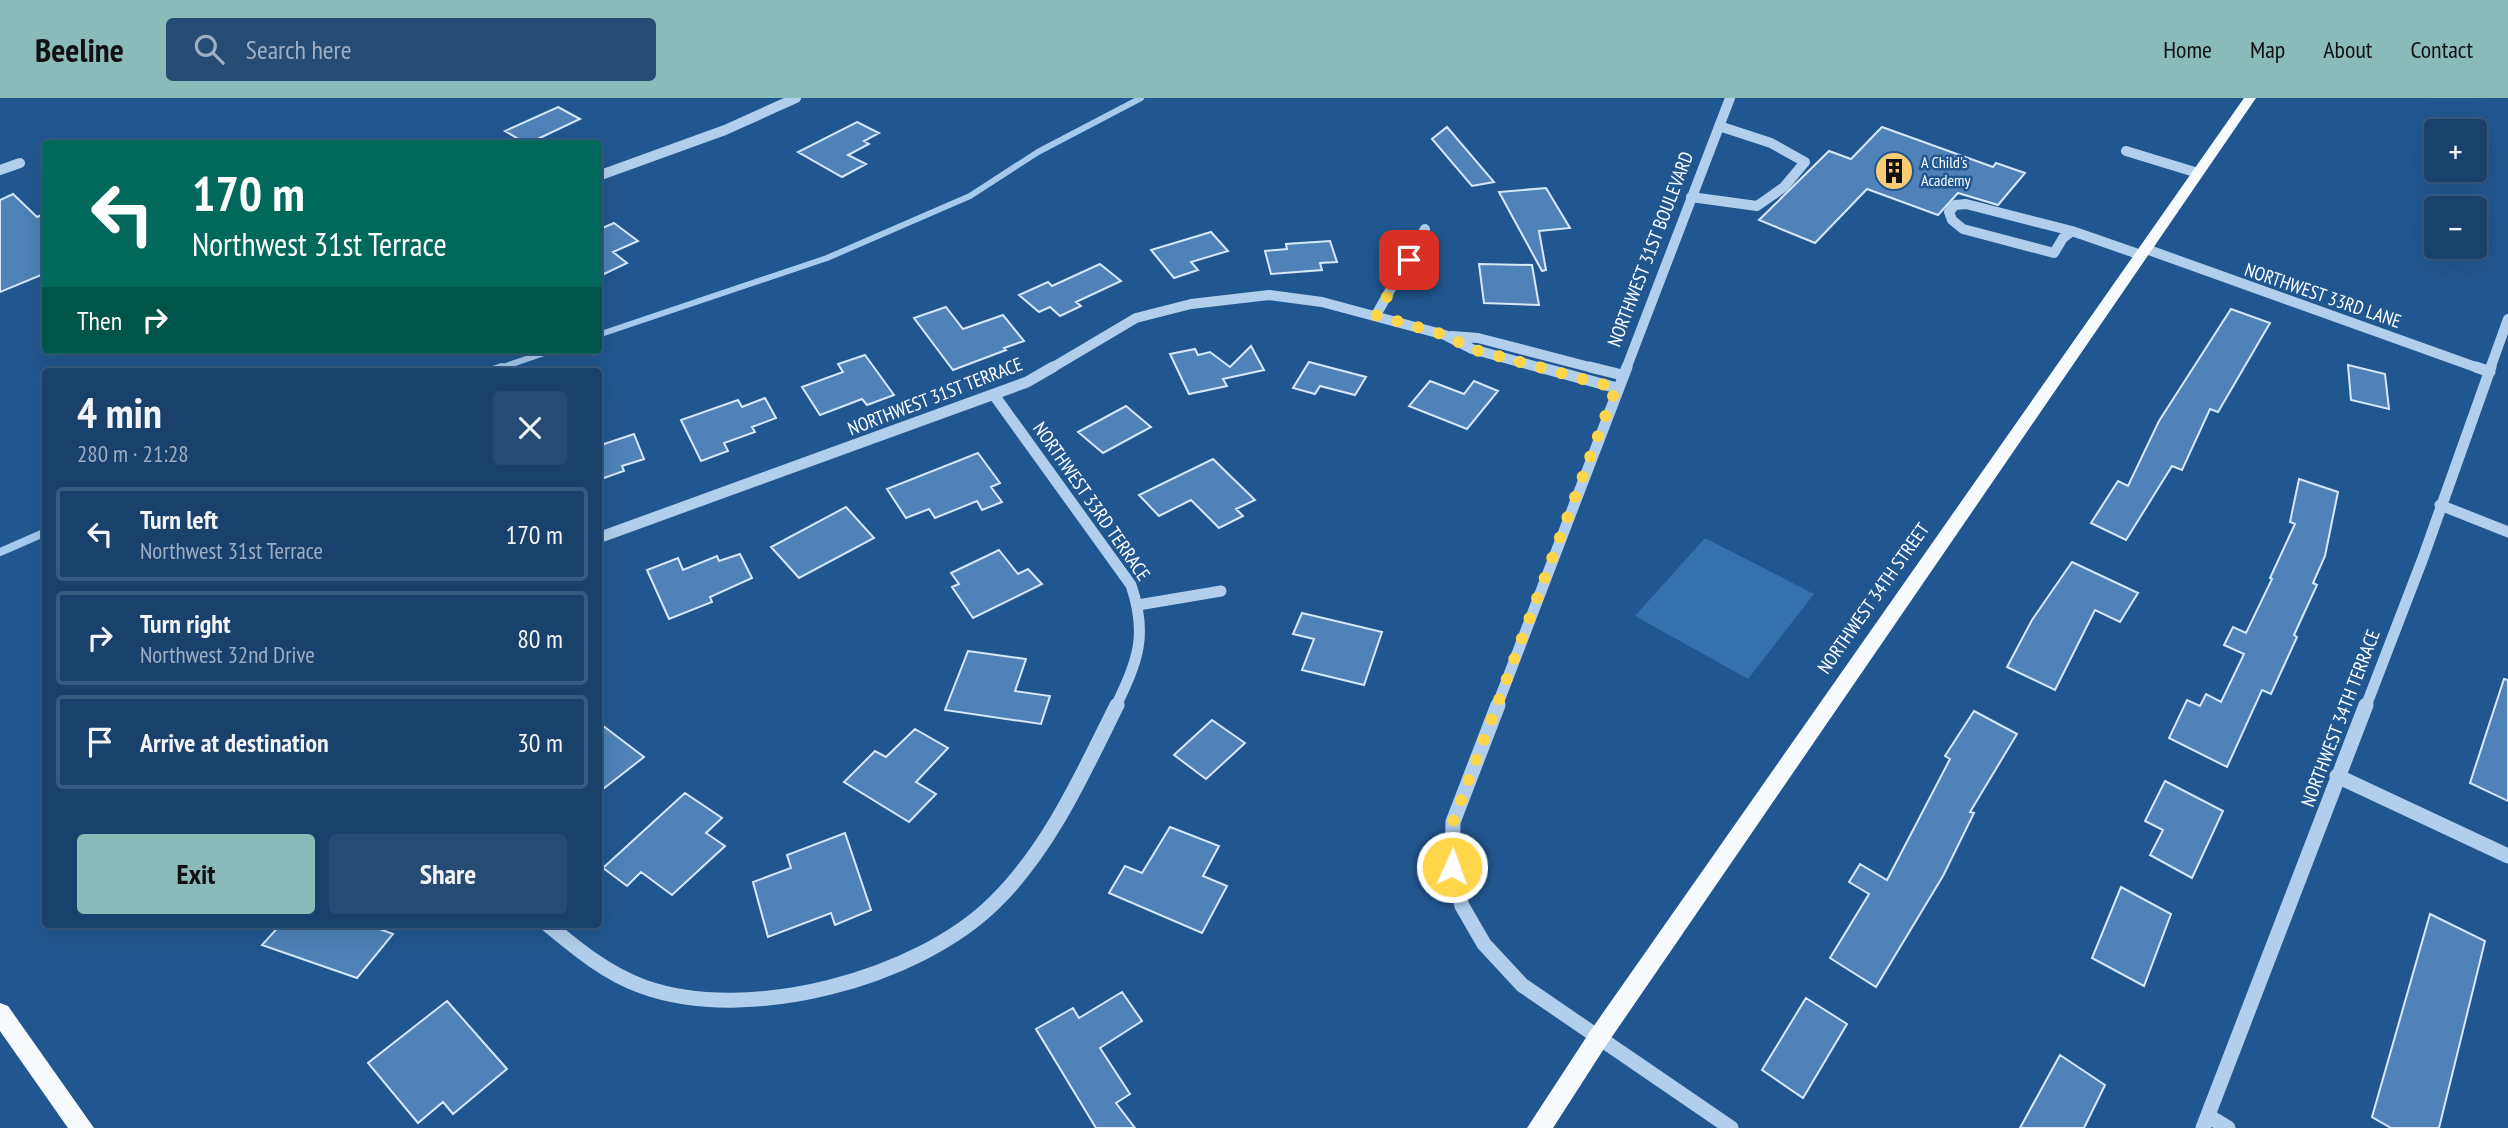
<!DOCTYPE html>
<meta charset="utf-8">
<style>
:root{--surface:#19416c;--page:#264c74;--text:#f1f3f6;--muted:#9fafc2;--line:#375a7f;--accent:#8bbbb9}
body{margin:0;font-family:"PT Sans Narrow",sans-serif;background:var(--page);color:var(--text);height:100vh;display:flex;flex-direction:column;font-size:26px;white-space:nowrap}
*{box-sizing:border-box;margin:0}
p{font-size:23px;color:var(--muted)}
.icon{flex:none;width:38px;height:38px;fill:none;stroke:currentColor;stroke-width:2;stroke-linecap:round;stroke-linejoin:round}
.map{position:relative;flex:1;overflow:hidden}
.sheet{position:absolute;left:42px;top:270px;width:560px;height:560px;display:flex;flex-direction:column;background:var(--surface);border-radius:7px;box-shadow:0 7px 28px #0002,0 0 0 2px var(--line)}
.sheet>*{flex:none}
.top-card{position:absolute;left:42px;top:42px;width:560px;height:214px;border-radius:7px;box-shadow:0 7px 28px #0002,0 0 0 2px var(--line);background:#00695c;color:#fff;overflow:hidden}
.controls{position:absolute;left:2424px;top:21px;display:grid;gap:14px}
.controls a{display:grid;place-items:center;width:63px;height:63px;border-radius:7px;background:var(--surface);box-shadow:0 7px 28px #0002,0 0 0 2px var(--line);font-size:35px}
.pin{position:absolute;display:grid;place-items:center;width:60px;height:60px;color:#fff;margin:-30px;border-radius:14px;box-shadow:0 4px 10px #0006}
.me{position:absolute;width:77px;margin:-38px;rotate:2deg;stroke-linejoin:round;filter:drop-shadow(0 0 5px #0008)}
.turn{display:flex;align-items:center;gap:24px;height:147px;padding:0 35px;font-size:32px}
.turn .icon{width:91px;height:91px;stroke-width:2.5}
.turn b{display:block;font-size:49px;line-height:60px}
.then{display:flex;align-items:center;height:66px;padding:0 35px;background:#0003;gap:14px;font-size:26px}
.round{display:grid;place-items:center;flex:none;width:74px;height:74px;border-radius:7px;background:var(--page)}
.headline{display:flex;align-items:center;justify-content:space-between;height:119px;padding:0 35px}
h1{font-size:42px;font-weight:800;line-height:52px}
.action{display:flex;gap:14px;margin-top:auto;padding:14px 35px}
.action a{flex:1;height:80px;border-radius:7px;background:var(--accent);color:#111;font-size:28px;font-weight:800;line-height:80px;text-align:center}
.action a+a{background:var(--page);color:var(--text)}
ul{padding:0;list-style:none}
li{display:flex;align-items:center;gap:21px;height:94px;margin:0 14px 10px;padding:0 21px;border:4px solid var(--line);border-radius:7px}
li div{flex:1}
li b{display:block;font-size:26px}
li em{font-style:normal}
header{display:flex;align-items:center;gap:42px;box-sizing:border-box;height:98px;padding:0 35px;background:var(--accent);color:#111}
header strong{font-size:33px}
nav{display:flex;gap:38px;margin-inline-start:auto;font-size:24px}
.search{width:490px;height:63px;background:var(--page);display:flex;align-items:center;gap:18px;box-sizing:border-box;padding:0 24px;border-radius:7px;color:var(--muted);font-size:26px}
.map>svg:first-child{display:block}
.green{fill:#3571ad}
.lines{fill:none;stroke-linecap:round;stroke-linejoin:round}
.stream-far1{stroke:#a5caee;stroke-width:6}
.stream{stroke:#a5caee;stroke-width:8}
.building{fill:#4e82b8;stroke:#d7e8f9;stroke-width:2}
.minor-far2{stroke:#b1cfec;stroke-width:10}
.minor-far1{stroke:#b1cfec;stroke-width:11}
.minor{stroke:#b1cfec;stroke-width:15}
.major{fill:#f7faff;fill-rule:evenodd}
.route{stroke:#ffd54a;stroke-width:12;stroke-dasharray:0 21.6}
.labels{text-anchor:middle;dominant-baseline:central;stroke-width:5;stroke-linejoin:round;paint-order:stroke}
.far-poi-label{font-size:16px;fill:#fff;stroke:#215790;text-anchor:start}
.street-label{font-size:19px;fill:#fff;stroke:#215790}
</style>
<header>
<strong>Beeline</strong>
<div class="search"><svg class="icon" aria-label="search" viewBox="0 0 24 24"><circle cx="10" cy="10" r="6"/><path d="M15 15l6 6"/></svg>Search here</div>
<nav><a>Home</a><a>Map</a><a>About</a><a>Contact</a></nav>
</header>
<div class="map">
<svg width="2508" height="1030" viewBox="0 0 2508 1030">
<rect width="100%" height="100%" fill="#215790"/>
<path class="green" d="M1705 440 1814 496 1748 581 1635 518Z"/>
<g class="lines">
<path class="stream-far1" d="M598 237 827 160 970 98 1038 54 1141 0
M497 271 553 252"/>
<path class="stream" d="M490 273 502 269
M0 454 46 434"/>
</g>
<path class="building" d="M558 9 580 21 527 46 505 33Z
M857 24 879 35 864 43 869 46 848 57 866 66 842 79 798 54Z
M1447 29 1494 84 1472 88 1432 41Z
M1882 29 1993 69 1996 65 2025 75 1998 107 1958 95 1938 117 1867 91 1815 145 1759 122 1829 53 1851 61Z
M1546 90 1570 130 1539 133 1546 172 1542 173 1499 94Z
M13 96 37 119 46 115V175L0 194V102Z
M614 125 638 143 613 154 627 165 598 179V132Z
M1211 134 1228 153 1191 164 1198 172 1174 180 1151 152Z
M1330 143 1337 164 1320 165 1322 172 1271 176 1265 153 1287 151 1286 146Z
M1100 166 1121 183 1076 204 1081 208 1060 218 1050 209 1039 214 1019 197 1048 184 1052 188Z
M1479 166 1532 167 1539 207 1484 205Z
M946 209 963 231 1003 217 1024 243 1004 250 1006 252 953 272 914 220Z
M2231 211 2270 225 2218 314 2210 311 2182 372 2172 368 2126 442 2091 425 2118 383 2128 388 2159 323Z
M1251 248 1264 272 1223 281 1227 288 1189 296 1170 256 1195 251 1198 257 1210 254 1230 269Z
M865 257 894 297 867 307 862 301 820 317 802 289 843 274 838 266Z
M1309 264 1366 279 1355 297 1320 288 1315 296 1293 290Z
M2348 267 2385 276 2389 311 2351 302Z
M1430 283 1464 296 1474 283 1498 293 1467 331 1409 308Z
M765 300 776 320 752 329 755 334 724 345 728 353 701 363 681 322 738 302 742 309Z
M1126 308 1151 329 1103 355 1078 334Z
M634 336 644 361 622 368 624 373 598 382V348Z
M978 355 1000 385 991 389 1002 404 982 412 977 403 935 420 929 411 906 420 887 391Z
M1213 361 1255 402 1236 411 1243 418 1219 430 1191 402 1159 418 1139 397Z
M2299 381 2338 394 2325 458 2313 485 2317 487 2294 537 2297 539 2271 596 2262 592 2227 669 2169 640 2187 602 2200 608 2206 596 2221 604 2244 556 2224 547 2233 529 2246 535 2272 481 2270 480 2295 426 2290 424Z
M846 409 874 440 799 480 771 449Z
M999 452 1018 476 1028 471 1042 486 973 520 952 489 959 486 951 475Z
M740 456 752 480 710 499 712 504 669 521 647 472 678 460 683 472 717 458 719 463Z
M2072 464 2138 495 2120 524 2095 512 2055 592 2007 569 2032 522Z
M1302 515 1382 534 1364 587 1302 572 1314 541 1293 536Z
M968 553 1026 561 1015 593 1050 598 1041 626 945 612Z
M2504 581 2508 582V703L2470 685Z
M1974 613 2017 636 1970 714 1974 715 1943 778 1876 889 1830 860 1869 796 1849 784 1860 766 1887 782 1950 661 1945 658Z
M1212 622 1245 645 1206 681 1174 657Z
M598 624 644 659 598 695Z
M915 631 948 650 916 684 936 696 909 724 844 684 875 653 886 659Z
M2165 683 2223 713 2192 780 2150 757 2163 732 2145 723Z
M685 695 722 720 706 735 725 748 672 797 641 774 627 788 603 770Z
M1170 729 1219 748 1203 778 1227 788 1202 835 1109 795 1125 768 1142 775Z
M845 735 871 812 835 827 831 815 768 839 753 784 791 770 787 757Z
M2121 789 2171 816 2144 888 2092 860Z
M2430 816 2485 843 2439 1030H2391L2372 1019Z
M281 826H366L393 836 357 880 262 847Z
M1122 894 1142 923 1100 950 1130 996 1116 1005 1135 1030H1096L1036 931 1073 910 1079 920Z
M1806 900 1847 926 1803 1000 1762 972Z
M447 903 507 971 453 1016 443 1004 418 1025 368 965Z
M2060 957 2105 987 2084 1030H2020Z"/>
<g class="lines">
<path class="minor-far2" d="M2126 53 2198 75
M0 72 20 65
M598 78 725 32 796 0
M1691 99 1757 108 1784 89 1805 64 1771 45 1719 28
M1966 106 2072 133 2063 140 2054 155 1963 131 1952 122 1949 114 1955 107Z
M2072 133 2141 157
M2146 151 2481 271
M1376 217 1425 131
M1452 238 1478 240 1597 271
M1050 271 1136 220 1191 206 1269 197 1322 204 1445 237 1472 251 1545 271
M1626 271 1730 0
M2490 271 2508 221"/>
<path class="minor-far1" d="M1539 269 1617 290
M1590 269 1622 277
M2476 269 2490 274
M994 297 1131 487C1148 537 1138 562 1116 608
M2440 407 2508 434
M598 440 1027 284 1053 269
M1138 507 1221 493
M1497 608 1627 269
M2366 608 2423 460 2491 269"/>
<path class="minor" d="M1498 607 1453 724 1452 769 1462 808 1484 846 1522 887 1731 1030
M2337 678 2508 758
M547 826C577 851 607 876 644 889 748 926 918 881 995 804 1050 750 1083 675 1117 607
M2208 1018 2228 1030
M2203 1030 2366 607"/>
<path class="major" d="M2244 0H2256L1607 946 1553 1030H1527L1591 932Z
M0 905 8 908 94 1030H68L0 933Z"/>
</g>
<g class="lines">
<path class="route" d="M1409 162 1376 217 1445 237 1472 251 1616 290 1453 724 1452 769"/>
</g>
<defs>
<symbol id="building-disc" viewBox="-11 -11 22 22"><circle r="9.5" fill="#f9cc73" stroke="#215790"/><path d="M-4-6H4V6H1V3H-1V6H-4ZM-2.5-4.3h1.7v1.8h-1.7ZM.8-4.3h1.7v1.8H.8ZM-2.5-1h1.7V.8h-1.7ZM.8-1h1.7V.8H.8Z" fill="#111"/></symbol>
</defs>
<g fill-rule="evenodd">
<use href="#building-disc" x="1872" y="51" width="44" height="44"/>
</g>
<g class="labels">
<g class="far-poi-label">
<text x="1921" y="64">A Child's<tspan x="1921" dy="18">Academy</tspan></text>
</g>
<g class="street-label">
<text transform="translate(1650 151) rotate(-69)">NORTHWEST 31ST BOULEVARD</text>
<text transform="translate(2323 197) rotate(19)">NORTHWEST 33RD LANE</text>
<text transform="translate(935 298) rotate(-21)">NORTHWEST 31ST TERRACE</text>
<text transform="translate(1092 403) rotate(55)">NORTHWEST 33RD TERRACE</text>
<text transform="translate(1873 500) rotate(-55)">NORTHWEST 34TH STREET</text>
<text transform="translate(2340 620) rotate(-69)">NORTHWEST 34TH TERRACE</text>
</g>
</g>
</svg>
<div class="controls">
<a>+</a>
<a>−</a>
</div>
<div class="pin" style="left:1409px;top:162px;background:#d93025"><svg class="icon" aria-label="arrive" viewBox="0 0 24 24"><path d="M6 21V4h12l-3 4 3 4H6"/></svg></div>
<svg class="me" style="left:1452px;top:769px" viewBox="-20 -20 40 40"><circle r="17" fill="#ffd54a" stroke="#fff" stroke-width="3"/><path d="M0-11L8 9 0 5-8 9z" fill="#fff"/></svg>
<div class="top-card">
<div class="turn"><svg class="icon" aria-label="left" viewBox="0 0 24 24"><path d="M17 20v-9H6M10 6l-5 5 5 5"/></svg><div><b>170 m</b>Northwest 31st Terrace</div></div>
<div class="then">Then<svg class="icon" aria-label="right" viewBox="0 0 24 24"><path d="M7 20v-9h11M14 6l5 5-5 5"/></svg></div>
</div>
<section class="sheet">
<div class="headline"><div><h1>4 min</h1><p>280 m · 21:28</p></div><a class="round"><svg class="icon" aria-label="close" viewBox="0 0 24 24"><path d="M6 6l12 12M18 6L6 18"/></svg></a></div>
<ul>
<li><svg class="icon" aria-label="left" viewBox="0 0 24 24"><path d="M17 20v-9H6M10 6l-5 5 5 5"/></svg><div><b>Turn left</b><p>Northwest 31st Terrace</p></div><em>170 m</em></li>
<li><svg class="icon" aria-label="right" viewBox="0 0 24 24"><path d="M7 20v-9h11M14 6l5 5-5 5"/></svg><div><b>Turn right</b><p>Northwest 32nd Drive</p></div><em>80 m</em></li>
<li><svg class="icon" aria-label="arrive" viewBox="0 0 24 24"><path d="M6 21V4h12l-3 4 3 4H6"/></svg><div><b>Arrive at destination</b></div><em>30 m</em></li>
</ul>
<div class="action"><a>Exit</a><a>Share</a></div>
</section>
</div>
